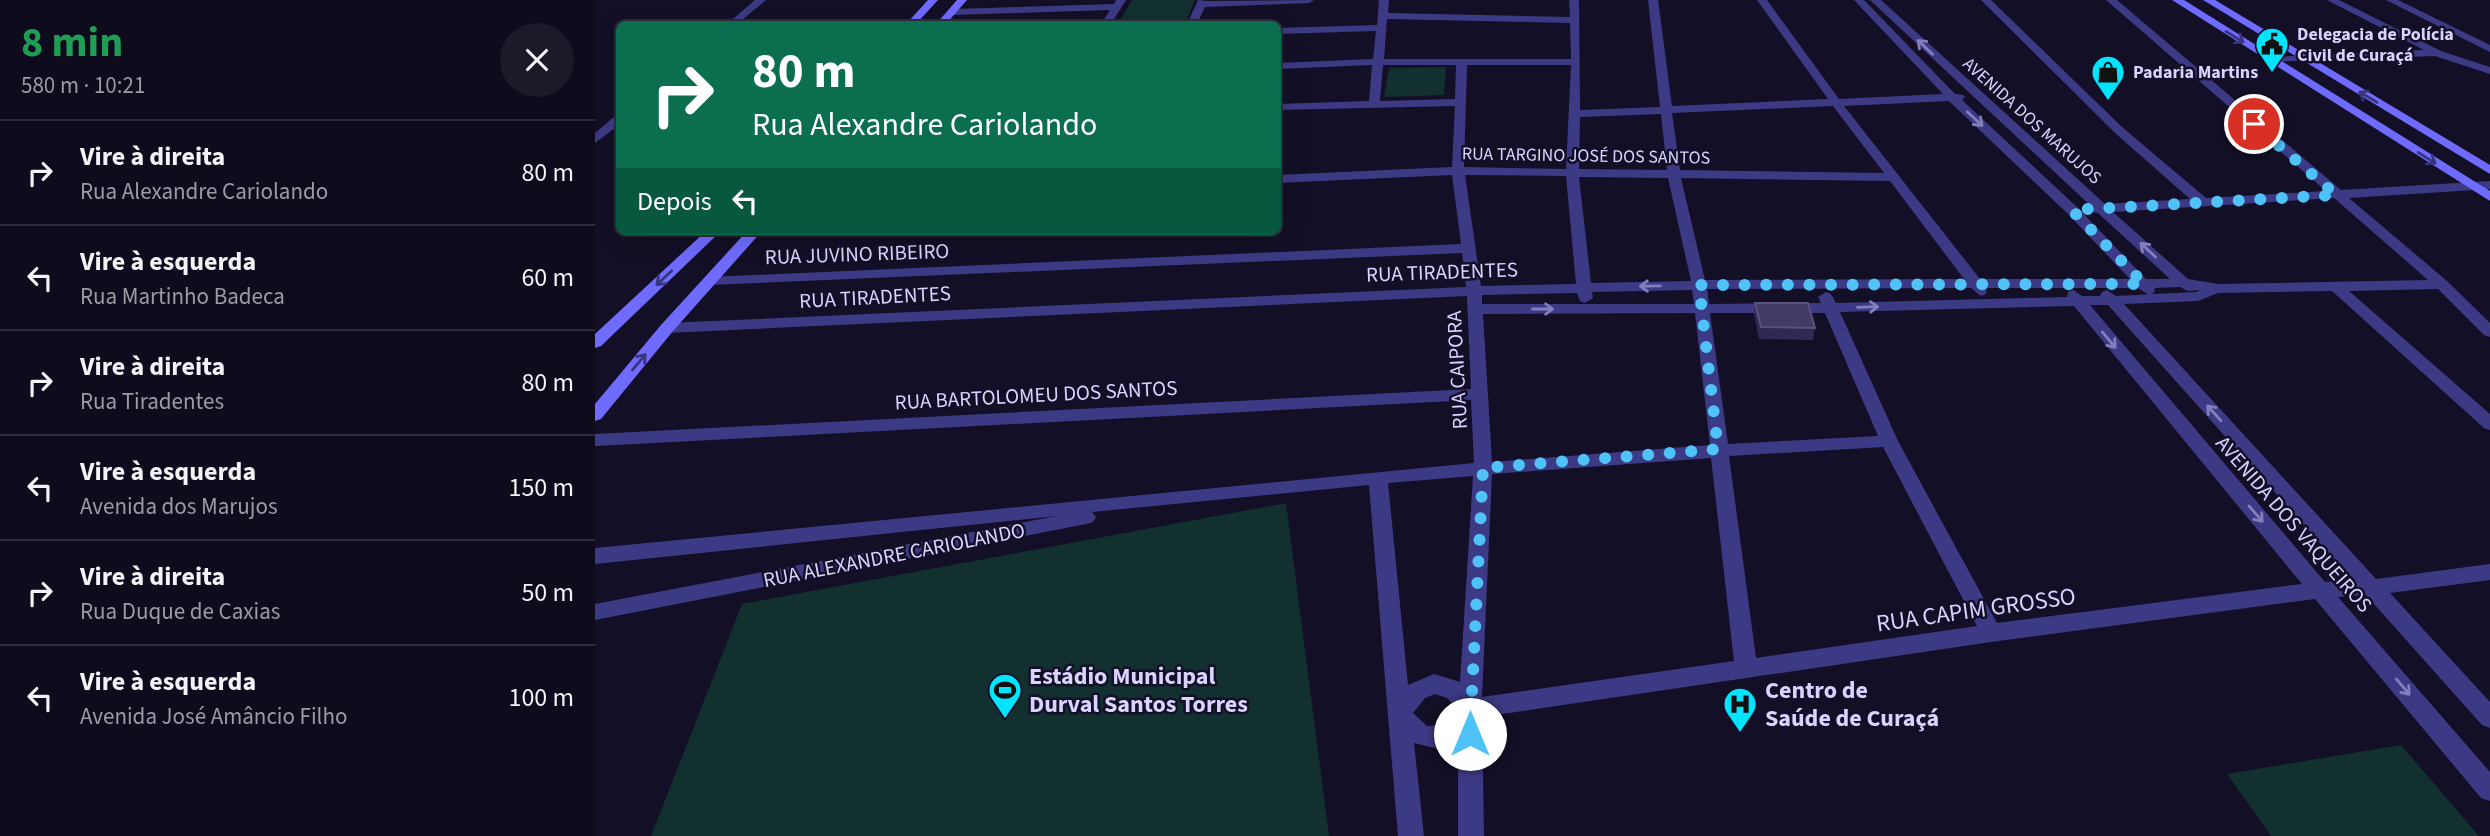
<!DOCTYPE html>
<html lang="pt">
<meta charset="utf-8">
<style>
:root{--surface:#0e0b1c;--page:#1c1929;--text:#f1f3f6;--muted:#9b9ba3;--line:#2e2b3b}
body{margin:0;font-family:"Source Sans 3",sans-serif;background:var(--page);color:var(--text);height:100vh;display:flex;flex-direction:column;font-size:26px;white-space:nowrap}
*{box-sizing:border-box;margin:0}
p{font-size:23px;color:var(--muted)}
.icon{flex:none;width:38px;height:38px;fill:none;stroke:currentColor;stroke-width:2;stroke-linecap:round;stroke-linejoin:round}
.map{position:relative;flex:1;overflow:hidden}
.sheet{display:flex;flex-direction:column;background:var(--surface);width:595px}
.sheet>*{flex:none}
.banner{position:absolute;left:21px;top:21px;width:665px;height:214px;border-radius:10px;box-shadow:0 7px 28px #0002,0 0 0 2px var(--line);background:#0b6e4f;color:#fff;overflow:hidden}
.pin{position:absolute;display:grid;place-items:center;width:60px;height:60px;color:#fff;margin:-30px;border:4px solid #fff;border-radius:50%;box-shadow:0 2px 7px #0007}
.me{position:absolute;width:77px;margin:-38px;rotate:0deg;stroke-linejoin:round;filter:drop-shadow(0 0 5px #0008)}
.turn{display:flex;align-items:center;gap:24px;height:147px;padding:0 21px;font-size:32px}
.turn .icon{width:91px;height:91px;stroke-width:2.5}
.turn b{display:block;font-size:49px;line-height:60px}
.then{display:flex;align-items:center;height:66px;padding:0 21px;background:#0003;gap:14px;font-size:26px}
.round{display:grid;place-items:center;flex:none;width:74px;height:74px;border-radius:37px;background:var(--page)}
.overview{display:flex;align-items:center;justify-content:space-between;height:119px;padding:0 21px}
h1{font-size:42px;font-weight:700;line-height:52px;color:#1e9e55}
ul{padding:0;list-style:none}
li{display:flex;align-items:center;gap:21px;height:105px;padding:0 21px;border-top:2px solid var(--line)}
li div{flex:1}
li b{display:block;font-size:26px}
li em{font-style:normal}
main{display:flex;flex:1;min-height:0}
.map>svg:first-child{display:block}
.green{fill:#12302f}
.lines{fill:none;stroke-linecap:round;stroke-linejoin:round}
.street{fill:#3d3a85;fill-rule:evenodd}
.secondary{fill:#6f6bff;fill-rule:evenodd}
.wall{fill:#312854}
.building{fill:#433a66;stroke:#5a527e;stroke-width:2}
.oneway{stroke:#38347d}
.oneway2{stroke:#837fbc}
.route{stroke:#4fc3f7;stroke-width:12;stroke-dasharray:0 21.6}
.labels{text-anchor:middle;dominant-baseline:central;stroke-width:5;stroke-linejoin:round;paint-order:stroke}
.far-poi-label{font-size:18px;font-weight:bold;fill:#d9d4ff;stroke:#130f26;text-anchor:start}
.far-street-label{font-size:18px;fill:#d9d4ff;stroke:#130f26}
.street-label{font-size:21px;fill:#d9d4ff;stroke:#130f26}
.near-street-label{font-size:24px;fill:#d9d4ff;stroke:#130f26}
.near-poi-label{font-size:24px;font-weight:bold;fill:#d9d4ff;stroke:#130f26;text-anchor:start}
</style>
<main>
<section class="sheet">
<div class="overview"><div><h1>8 min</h1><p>580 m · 10:21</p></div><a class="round"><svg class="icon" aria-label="close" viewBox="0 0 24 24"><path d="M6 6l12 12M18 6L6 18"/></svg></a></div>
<ul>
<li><svg class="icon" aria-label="right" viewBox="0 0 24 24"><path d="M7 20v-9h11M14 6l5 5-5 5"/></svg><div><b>Vire à direita</b><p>Rua Alexandre Cariolando</p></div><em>80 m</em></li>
<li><svg class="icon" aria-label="left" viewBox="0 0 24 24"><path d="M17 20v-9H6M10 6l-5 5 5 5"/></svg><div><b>Vire à esquerda</b><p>Rua Martinho Badeca</p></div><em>60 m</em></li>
<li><svg class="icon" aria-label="right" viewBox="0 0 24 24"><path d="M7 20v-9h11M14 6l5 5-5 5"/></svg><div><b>Vire à direita</b><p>Rua Tiradentes</p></div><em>80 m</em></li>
<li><svg class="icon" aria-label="left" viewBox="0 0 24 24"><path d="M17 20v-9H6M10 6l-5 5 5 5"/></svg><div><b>Vire à esquerda</b><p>Avenida dos Marujos</p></div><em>150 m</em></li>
<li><svg class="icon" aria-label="right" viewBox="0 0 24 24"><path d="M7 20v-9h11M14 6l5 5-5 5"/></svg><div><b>Vire à direita</b><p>Rua Duque de Caxias</p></div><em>50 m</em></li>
<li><svg class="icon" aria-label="left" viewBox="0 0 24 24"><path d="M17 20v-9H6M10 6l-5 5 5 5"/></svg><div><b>Vire à esquerda</b><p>Avenida José Amâncio Filho</p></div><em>100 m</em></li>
</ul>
</section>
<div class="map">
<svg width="1895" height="836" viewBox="0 0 1895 836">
<rect width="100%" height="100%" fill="#130f26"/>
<path class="green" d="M537 0H600L590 24H523Z
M851 67 849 95 789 97 794 68Z
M691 503 734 836H56L147 604Z
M1806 745 1884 836H1676L1632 774Z"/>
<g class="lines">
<path class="street" d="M160 0H171L142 24H132Z
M521 0H531L516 24H506L515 10 357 15 352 12 357 9 519 4Z
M603 0 612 1 719 0 714 3 610 7 602 24H592Z
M784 0H794L793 13 975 17 974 0H984L985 110 1065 107 1053 0H1063L1077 106 1233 99 1162 0H1172L1244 99 1348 94 1259 0H1269L1360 94 1368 95 1370 97 1367 100 1482 207 1551 279H1575L1503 213 1497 212V207L1275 0H1286L1510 204 1595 199 1519 132 1386 0H1396L1527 127 1611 198 1731 191 1511 0H1522L1746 190 1895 181V189L1754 198 1852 281 1895 323V337L1889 335 1843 289 1754 291 1895 414V430L1889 428 1737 291 1623 293 1603 301 1529 304 1781 579 1895 564V580L1795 593 1895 702V728L1887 725 1771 595 1743 597 1895 772V801L1886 798 1720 599 1396 642 887 717 889 836H863V738L840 748 819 743 829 836H803L774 485 497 512 501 517 498 522 491 524 0 620V604L461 516 0 564V548L879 463 876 400 0 446V434L876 389 872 296 72 333 64 328 72 323 871 287 867 253 114 285 107 281 114 277 866 244 857 175 682 183V175L857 167 860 106 682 110V104L774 101 777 65 682 69V63L778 59 781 31 682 34V28L782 25ZM792 19 975 23 976 59H789ZM788 65H861L860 99 785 101ZM872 65H976L971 169 869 167ZM1354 101 1472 213 1535 279H1385L1249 106ZM1238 106 1289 173 1085 170 1077 113ZM1066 114 1072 170 984 169 985 117ZM870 175 971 176 981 284 886 286ZM984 177 1073 178 1096 281 996 283ZM1086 178 1295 181 1369 279 1110 280ZM1739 198 1833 280 1623 284 1593 279 1518 212ZM1585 287 1593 291 1605 290 1601 292 1521 296 1512 290 1507 292 1505 296H1487L1478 290 1473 292 1472 297 1241 303 1236 294 1231 292 1223 297 1226 303 1114 304 1112 289 1376 288 1386 296 1391 294 1392 288H1543L1554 295 1559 293 1560 288ZM1097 290 1099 304H887V295L982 293 985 301 990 303 998 298 997 292ZM1495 305H1513L1758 580 1730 582ZM1479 306 1707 584 1402 623 1303 441 1245 312ZM1100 313 1115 445 897 462 888 314ZM1115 313H1230L1283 436 1133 444ZM1288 447 1382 626 1161 658 1134 456ZM1116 458 1139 661 887 697 897 474ZM878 476 865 682 839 674 813 685 793 483ZM840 694 852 698 862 709 846 725 832 726 818 713 830 698Z
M1732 0H1744L1846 51 1895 67V74L1840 56 1673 62V58L1677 57 1829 50Z
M1791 0H1803L1895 45V52Z
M20 116H24V125L0 143V133Z"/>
<path class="secondary" d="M333 0H343L321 24H311Z
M362 0H372L351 24H341Z
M1577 0H1589L1895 191V201Z
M1608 0H1620L1895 165V174Z
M111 231H126L6 346 0 348V334Z
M152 231H167L78 331 6 419 0 421V404L66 325Z"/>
</g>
<path class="wall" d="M1160 303 1220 328 1218 340 1164 339 1159 314Z"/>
<path class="building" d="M1160 303H1213L1220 328 1166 327Z"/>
<defs><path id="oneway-shaft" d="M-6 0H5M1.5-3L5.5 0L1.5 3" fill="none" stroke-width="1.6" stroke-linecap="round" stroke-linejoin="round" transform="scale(1.75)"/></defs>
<g class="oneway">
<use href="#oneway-shaft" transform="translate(1640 37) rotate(32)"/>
<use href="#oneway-shaft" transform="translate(1773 97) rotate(-149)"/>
<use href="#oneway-shaft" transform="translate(1832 158) rotate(32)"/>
<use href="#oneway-shaft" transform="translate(69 278) rotate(137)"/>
<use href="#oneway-shaft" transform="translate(44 362) rotate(-50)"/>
</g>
<g class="oneway2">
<use href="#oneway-shaft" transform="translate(1330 47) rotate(-136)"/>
<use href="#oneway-shaft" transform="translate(1380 119) rotate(43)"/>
<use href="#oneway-shaft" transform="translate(1553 250) rotate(-137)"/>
<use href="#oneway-shaft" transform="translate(1055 286) rotate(179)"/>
<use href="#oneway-shaft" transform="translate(1273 307) rotate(-2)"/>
<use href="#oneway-shaft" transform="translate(948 309)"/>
<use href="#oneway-shaft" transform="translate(1514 340) rotate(50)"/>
<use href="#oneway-shaft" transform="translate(1619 413) rotate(-132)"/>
<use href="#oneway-shaft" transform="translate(1661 514) rotate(49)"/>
<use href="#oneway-shaft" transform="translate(1808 687) rotate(50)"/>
</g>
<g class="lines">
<path class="route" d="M875 734 888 468 1123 449 1104 285 1549 284 1477 210 1741 195 1659 124"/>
</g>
<defs>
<symbol id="civic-pin" viewBox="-11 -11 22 30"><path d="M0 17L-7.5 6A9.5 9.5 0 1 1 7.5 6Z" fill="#00e5ff" stroke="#130f26"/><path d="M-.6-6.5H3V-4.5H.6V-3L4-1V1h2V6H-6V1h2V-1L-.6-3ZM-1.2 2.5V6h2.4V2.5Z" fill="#111"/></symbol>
<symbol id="shop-pin" viewBox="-11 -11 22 30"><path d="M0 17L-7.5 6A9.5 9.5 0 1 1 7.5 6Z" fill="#00e5ff" stroke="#130f26"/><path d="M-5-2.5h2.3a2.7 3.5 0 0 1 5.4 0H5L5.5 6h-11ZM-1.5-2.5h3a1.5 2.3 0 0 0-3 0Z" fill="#111"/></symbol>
<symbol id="stadium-pin" viewBox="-11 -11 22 30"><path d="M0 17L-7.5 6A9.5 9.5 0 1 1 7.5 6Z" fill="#00e5ff" stroke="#130f26"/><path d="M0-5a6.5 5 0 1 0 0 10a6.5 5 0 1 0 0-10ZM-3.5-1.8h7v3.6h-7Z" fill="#111"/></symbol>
<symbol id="hospital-pin" viewBox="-11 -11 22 30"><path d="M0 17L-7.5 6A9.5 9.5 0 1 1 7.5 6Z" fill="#00e5ff" stroke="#130f26"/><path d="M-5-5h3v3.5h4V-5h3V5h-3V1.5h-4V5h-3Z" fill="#111"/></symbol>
</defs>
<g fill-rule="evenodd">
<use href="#civic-pin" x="1658" y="25" width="38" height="52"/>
<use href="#shop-pin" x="1494" y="53" width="38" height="52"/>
<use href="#stadium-pin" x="391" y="671" width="38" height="52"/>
<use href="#hospital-pin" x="1126" y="685" width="38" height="52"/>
</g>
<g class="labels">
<g class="far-poi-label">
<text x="1702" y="34">Delegacia de Polícia<tspan x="1702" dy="21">Civil de Curaçá</tspan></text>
<text x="1538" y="72">Padaria Martins</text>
</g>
<g class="far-street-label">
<text transform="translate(1437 121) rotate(42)">AVENIDA DOS MARUJOS</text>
<text transform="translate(991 156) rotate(1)">RUA TARGINO JOSÉ DOS SANTOS</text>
</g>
<g class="street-label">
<text transform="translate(262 254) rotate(-2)">RUA JUVINO RIBEIRO</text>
<text transform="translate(847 272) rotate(-2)">RUA TIRADENTES</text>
<text transform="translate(280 297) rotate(-3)">RUA TIRADENTES</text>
<text transform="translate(862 370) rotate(-93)">RUA CAIPORA</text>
<text transform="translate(441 395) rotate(-3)">RUA BARTOLOMEU DOS SANTOS</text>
<text transform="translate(1699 524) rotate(49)">AVENIDA DOS VAQUEIROS</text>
<text transform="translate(299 555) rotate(-11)">RUA ALEXANDRE CARIOLANDO</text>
</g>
<g class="near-street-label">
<text transform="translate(1381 610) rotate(-8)">RUA CAPIM GROSSO</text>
</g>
<g class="near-poi-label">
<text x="434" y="676">Estádio Municipal<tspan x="434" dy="28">Durval Santos Torres</tspan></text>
<text x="1170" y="690">Centro de<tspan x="1170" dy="28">Saúde de Curaçá</tspan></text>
</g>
</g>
</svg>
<div class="pin" style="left:1659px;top:124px;background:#d93025"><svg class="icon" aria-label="arrive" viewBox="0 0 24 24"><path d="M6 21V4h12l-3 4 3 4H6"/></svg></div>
<svg class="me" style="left:875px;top:734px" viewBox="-20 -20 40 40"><circle r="19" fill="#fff"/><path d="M0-13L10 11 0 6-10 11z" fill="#4fc3f7"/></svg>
<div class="banner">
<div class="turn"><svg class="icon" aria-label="right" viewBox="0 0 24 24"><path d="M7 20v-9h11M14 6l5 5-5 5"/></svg><div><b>80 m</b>Rua Alexandre Cariolando</div></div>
<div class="then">Depois<svg class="icon" aria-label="left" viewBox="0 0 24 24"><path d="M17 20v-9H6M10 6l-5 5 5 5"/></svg></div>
</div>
</div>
</main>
